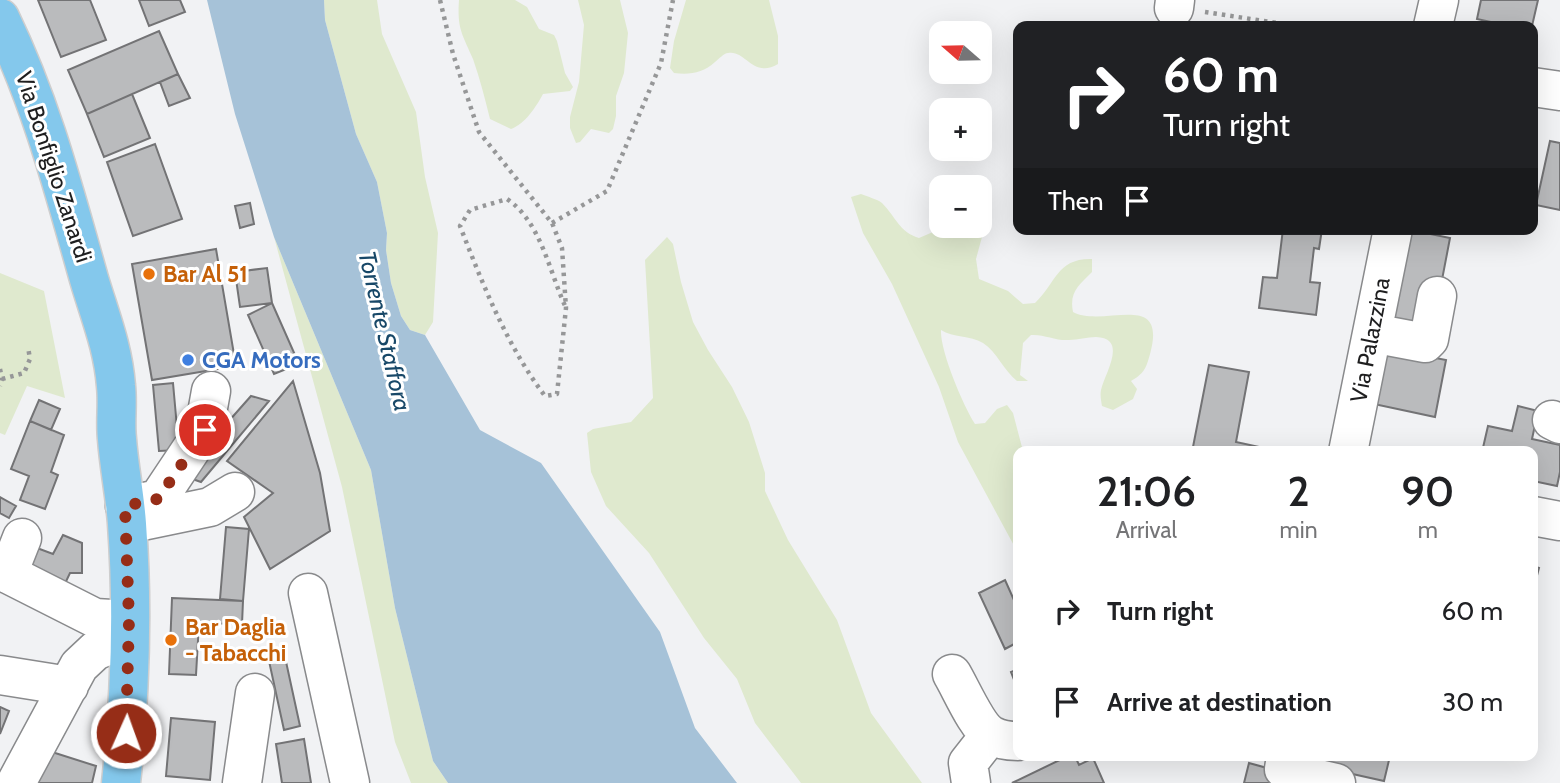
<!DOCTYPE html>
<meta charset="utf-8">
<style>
:root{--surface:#fff;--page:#f6f6f6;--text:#202124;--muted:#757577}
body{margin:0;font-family:Cabin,sans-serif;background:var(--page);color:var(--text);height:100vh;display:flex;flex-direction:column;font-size:26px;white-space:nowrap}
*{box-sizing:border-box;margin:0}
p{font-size:23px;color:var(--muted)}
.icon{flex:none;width:38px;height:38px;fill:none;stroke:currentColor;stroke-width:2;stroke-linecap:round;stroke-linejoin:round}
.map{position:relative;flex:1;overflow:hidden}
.panel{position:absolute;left:1013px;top:446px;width:525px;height:315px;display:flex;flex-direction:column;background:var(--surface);border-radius:14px;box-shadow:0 7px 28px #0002}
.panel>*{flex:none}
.banner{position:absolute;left:1013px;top:21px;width:525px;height:214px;border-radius:14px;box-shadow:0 7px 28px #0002;background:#202124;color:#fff;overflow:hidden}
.needle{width:46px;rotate:290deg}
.buttons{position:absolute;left:929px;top:21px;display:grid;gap:14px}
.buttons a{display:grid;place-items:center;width:63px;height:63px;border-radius:14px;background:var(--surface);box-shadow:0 7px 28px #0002;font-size:35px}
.pin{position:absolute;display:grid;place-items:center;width:60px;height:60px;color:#fff;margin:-30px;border:4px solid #fff;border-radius:50%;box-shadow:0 2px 7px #0007}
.me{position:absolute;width:77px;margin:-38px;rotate:2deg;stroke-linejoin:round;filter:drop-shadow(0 0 5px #0008)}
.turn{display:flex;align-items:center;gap:24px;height:147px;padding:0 35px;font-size:32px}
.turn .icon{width:91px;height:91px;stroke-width:2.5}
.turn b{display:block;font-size:49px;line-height:60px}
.then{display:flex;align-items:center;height:66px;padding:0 35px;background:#0003;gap:14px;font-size:26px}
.eta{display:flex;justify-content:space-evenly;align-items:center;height:119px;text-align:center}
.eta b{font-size:42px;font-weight:600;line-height:49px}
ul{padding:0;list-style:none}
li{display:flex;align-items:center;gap:21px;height:91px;padding:0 35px}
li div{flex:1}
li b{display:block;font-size:26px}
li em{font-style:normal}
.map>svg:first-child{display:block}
.green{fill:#dfe9ce}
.water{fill:#a6c2d8}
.building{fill:#babbbd;stroke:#737375;stroke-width:2}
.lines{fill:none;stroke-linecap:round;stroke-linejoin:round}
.minor-casing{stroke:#898a8c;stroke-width:41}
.major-casing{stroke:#cecece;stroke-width:41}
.path{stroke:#969798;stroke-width:4.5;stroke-dasharray:3.5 5;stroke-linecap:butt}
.minor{stroke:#fff;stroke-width:38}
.major{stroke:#84c8ec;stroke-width:38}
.route{stroke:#962d17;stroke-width:12;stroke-dasharray:0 21.6}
.food-dot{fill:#e8710a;stroke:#fff;stroke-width:2.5}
.shop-dot{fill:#3f7fe0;stroke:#fff;stroke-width:2.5}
.labels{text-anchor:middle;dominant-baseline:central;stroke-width:6;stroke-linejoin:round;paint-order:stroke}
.street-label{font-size:23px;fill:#1e1e1f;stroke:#fff}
.food-label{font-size:23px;font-weight:bold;fill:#c56008;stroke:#fff;text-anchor:start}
.shop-label{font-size:23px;font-weight:bold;fill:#366cbe;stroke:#fff;text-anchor:start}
.water-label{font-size:24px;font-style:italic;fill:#184868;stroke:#fff}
</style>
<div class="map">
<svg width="1560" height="783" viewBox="0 0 1560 783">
<rect width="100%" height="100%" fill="#f1f2f4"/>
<path class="green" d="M324 0H377L382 34 416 112 425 177 438 233 433 322 425 335 410 330 401 316 391 283 386 250 387 233 377 182 356 134 325 20Z
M459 0H515L527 7 539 29 554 35 557 41 565 73 573 87 570 91 543 94C536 107 525 124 511 129L490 119C485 99 480 79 473 59 462 33 457 29 459 0Z
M578 0H620L628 33 624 73 616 96V116L613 129 609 133 591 129 580 142 576 143 570 128V117L579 82 584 25Z
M686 0H769L778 36V64C753 79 745 49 728 53 724 53 719 59 715 62 703 73 690 75 674 73L670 68 674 41Z
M861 194C868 197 877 199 882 203 896 217 899 232 919 238L947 226H978L982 237 976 259 979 279 1008 291 1023 304 1035 303C1056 283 1057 258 1092 259V272C1079 285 1069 292 1073 312 1105 329 1172 286 1148 361 1145 371 1140 376 1131 381L1137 389 1133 399 1113 410 1102 406C1101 400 1100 395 1101 390 1104 375 1129 338 1096 337 1087 337 1078 340 1069 340 1056 341 1044 334 1031 335L1023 343 1020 375 1028 381H1017C1004 371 997 352 983 343 970 335 953 338 941 330 940 351 963 405 975 424L985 423 997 409 1007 405 1013 413 1023 451 1018 452V553L958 442 939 387 892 284 863 233 851 197Z
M274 237 371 470 395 608 433 761 448 783H411L395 742 342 487Z
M667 237 673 244 681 282 693 322 708 350 732 387 749 422 765 473V491L788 540 837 620 871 713 922 783H801L755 723 737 679 704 638 649 553 606 506 591 472 587 433 593 429 631 422 653 398 645 260Z
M0 273 44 291 65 398 27 386 5 435 0 433Z"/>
<path class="water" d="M207 0H324L325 20 356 134 377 182 387 233 386 250 391 283 401 316 410 330 425 335 480 430 541 463 660 632 695 728 737 783H448L433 761 395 608 371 470 274 237 235 114Z"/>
<path class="building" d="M38 0H90L106 40 61 57Z
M139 0H180L185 12 149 26Z
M1481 0H1538L1532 26H1509L1477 19Z
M159 31 178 74 87 114 68 70Z
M178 74 190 98 169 106 160 82Z
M132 94 150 138 104 157 87 114Z
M1550 141 1560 143V210L1536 205Z
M155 144 182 219 133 236 107 162Z
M250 203 254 224 240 228 235 206Z
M1283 229H1322L1319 249 1314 248 1310 282 1320 283 1316 315 1259 308 1263 277 1277 278Z
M1411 230 1450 238 1441 285 1418 332 1391 327Z
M216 249 236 366 152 380 132 264Z
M267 268 272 303 240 307 235 272Z
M272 303 299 364 274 374 248 315Z
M1385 348 1446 360 1435 417 1374 404Z
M1209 365 1249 372 1236 442 1283 452H1192Z
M293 381 320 473 330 531 270 569 244 517 273 493 227 461Z
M173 383 179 450 159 451 153 385Z
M251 396 269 401 201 482 181 475Z
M39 400 60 409 51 430 30 421Z
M1518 406 1538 411 1532 439 1560 445V472L1557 486 1533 481V452H1482L1488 426 1512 431Z
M30 421 64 435 51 472 58 475 45 509 20 500 29 476 11 469Z
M0 497 16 506 9 518 0 513Z
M226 527 249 529 243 601 220 599Z
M63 535 82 543V573H70L61 592 20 574 37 548 53 554Z
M1533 566 1539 568 1533 591Z
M1005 580 1018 609V642L1005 649 979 593Z
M172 598 243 601 242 624 199 623 196 675 169 674Z
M285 657 300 726 284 730 269 661Z
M1018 669V690L1011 672Z
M0 707 9 711 0 734Z
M171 718 215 722 210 780 166 776Z
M304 739 311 783H282L276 744Z
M52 752 96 766 92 783H35Z
M1068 756H1075L1079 765 1093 758 1104 783H1012Z
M1305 756H1390L1384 781 1303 763Z
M1249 763 1296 776 1274 783H1244Z"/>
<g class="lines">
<defs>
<path id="minor" d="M1174 8 1175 0
M1433 26 1439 0
M1533 87 1560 91
M1372 333 1425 343 1429 339 1437 296
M1552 420 1560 424
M1348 452 1393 229
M125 506 158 499 204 430 211 391
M1533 516 1560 521
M128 524 210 507 235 492
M22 538 9 571 10 575 95 618 129 620
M308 593 350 783
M952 674C961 689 977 727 991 735 999 740 1010 741 1018 741
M0 675 69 686
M1286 756 1284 769 1288 772 1336 783
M16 783 79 666 95 651 129 636
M242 783 255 693
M971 783 968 763 990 735"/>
<path id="major" d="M0 18C42 105 63 187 89 279 100 316 113 347 116 386 118 404 115 422 117 439 119 467 125 495 127 524 133 609 130 698 121 783"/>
</defs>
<use href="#minor" class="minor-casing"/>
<use href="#major" class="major-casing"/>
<path class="path" d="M440 0 453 54 479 132 552 223 562 248 566 308 557 394 545 396C507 346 483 285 460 226L470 210 507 199C541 222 549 271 566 308
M1205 12 1297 26
M552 223 607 191 661 63 673 0
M0 369 2 379 0 386
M2 379 24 373 30 359 28 347"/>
<use href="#minor" class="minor"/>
<use href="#major" class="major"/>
</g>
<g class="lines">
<path class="route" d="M126 733 129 620 125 506 158 499 205 430"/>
</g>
<g class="food-dot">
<circle cx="149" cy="274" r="7"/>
<circle cx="171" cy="640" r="7"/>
</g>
<circle class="shop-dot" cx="188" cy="360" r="7"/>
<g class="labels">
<g class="street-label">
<text transform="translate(54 167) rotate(72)">Via Bonfiglio Zanardi</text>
<text transform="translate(1370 340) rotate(-79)">Via Palazzina</text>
</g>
<g class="food-label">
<text x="163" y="274">Bar Al 51</text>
<text x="185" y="627">Bar Daglia<tspan x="185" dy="26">- Tabacchi</tspan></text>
</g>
<g class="shop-label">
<text x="202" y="360">CGA Motors</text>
</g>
<g class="water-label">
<text transform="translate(385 331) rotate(77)">Torrente Staffora</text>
</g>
</g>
</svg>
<div class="buttons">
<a><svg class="needle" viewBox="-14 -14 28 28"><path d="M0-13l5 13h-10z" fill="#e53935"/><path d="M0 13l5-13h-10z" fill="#757577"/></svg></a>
<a>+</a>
<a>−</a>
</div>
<div class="pin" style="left:205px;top:430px;background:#d93025"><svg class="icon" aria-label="arrive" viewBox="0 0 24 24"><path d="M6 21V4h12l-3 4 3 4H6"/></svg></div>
<svg class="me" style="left:126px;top:733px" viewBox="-20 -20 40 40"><circle r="17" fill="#962d17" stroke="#fff" stroke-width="3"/><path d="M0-11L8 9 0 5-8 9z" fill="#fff"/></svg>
<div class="banner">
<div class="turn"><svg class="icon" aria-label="right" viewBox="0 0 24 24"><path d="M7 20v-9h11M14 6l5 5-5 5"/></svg><div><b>60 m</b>Turn right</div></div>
<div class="then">Then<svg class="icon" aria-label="arrive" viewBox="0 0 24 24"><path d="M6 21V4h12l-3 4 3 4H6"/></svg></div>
</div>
<section class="panel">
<div class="eta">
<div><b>21:06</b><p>Arrival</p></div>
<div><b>2</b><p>min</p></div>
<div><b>90</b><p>m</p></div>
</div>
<ul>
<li><svg class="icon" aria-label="right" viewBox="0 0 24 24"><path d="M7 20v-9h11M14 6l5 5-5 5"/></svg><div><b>Turn right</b></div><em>60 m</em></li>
<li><svg class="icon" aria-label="arrive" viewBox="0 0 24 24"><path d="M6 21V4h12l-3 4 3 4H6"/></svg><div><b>Arrive at destination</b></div><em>30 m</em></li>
</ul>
</section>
</div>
